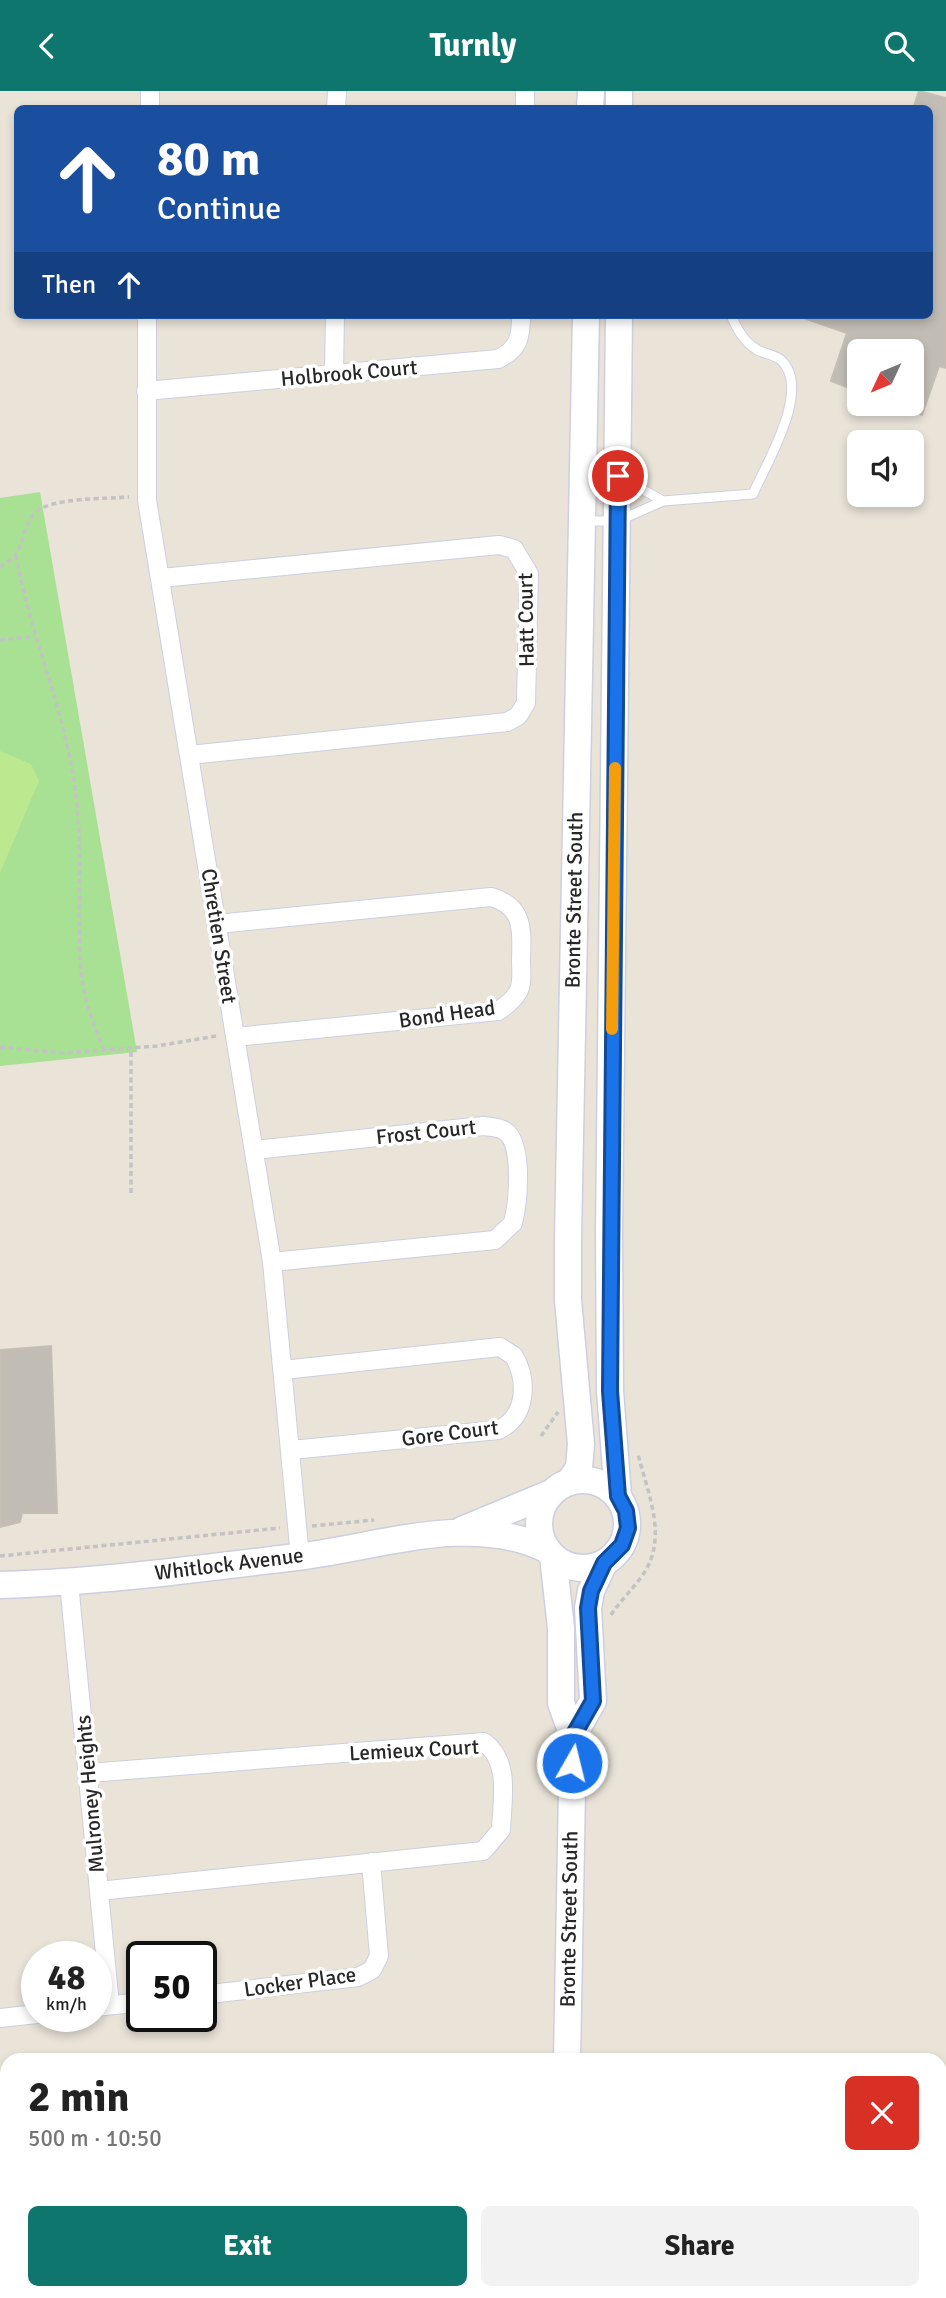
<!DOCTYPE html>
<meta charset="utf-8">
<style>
:root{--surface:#fff;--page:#f2f2f2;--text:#222;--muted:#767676;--accent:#0f766e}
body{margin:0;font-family:Signika,sans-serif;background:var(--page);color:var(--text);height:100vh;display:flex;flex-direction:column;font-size:26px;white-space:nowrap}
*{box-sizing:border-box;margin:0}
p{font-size:23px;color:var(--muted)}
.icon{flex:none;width:38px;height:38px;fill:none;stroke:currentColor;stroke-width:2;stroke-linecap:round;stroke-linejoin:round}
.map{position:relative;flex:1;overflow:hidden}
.drawer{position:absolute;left:0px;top:1962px;width:947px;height:247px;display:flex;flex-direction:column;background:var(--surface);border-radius:21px 21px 0 0;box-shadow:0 4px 10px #0003}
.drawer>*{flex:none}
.guide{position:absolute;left:14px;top:14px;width:919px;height:214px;border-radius:10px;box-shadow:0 4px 10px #0003;background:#1a4fa0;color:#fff;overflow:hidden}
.needle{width:46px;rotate:226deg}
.tools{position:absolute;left:847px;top:248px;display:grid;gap:14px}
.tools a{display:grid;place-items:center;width:77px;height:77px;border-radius:10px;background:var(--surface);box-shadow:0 4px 10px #0003;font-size:35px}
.speed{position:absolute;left:21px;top:1850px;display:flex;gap:14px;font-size:35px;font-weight:700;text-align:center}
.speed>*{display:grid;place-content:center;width:91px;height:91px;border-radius:50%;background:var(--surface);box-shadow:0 4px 10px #0003;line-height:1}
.speed small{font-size:18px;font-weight:400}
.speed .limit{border:4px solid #111;border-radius:10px;background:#fff;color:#111}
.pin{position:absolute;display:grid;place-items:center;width:60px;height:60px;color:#fff;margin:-30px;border:4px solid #fff;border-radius:50%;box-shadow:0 2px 7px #0007}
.me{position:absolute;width:77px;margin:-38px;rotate:8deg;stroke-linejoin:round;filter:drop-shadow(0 0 5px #0008)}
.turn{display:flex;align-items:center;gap:24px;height:147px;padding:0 28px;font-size:32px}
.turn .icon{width:91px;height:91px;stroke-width:2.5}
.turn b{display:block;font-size:49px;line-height:60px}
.then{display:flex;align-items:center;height:66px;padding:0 28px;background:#0003;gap:14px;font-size:26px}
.round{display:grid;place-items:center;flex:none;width:74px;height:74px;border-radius:10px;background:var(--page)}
.overview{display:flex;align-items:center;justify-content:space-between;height:119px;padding:0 28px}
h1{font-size:42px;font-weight:700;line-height:52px}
.action{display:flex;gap:14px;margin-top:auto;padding:14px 28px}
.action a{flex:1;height:80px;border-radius:10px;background:var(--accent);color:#fff;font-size:28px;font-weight:700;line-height:80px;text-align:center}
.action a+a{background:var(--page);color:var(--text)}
header{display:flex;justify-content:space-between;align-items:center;height:91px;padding:0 28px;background:var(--accent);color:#fff;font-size:32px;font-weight:700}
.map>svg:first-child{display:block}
.green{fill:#a8e094}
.pitch{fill:#bce88f}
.building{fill:#c1bdb5;stroke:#c4bfb2;stroke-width:2}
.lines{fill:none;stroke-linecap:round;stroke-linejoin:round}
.lane-casing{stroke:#cdcfe0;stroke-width:11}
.street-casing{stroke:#cdcfe0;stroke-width:20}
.secondary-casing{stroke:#cdcfe0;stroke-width:29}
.path{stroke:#c3c3c3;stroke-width:3.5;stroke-dasharray:5 3.5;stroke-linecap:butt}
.lane{stroke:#fff;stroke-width:9}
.street{stroke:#fff;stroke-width:18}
.secondary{stroke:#fff;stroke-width:26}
.route-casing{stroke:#114b97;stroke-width:18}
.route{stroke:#1a73e8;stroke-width:12}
.slow{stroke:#f59e0b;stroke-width:12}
.labels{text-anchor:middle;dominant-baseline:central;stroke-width:7;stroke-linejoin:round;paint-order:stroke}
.street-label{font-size:21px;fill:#272727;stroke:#fff}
</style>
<header><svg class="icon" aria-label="back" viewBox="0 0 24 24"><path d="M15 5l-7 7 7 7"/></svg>Turnly<svg class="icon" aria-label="search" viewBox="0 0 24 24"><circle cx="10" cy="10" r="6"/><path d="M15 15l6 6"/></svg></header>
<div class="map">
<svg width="946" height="2207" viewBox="0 0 946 2207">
<rect width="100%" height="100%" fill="#e9e3d8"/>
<path class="green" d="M40 401 137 961 0 975V407Z"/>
<path class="pitch" d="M0 660 31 673 39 690 0 782Z
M68 2202H435L429 2207H66Z"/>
<path class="building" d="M919 0 946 7V277L939 275 922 324 912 320V261H859V301L831 290 847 242 801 226 929 224V18H913Z
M51 1255 57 1422H22L20 1431 0 1436V1259Z"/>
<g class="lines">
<defs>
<path id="lane" d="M622 387 663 410
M583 430H618L663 410 753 403C767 371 812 298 781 269 774 263 763 263 756 258 744 251 736 236 731 224"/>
<path id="street" d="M150 18V0
M336 18 337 0
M525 18V0
M147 224V409L272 1171 300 1466
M334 283 335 224
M146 300 498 268C519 258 521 246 521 224
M161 487 499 454 514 458 529 483 526 612 518 625 507 631 190 664
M217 833 491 806C524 815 522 839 521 868 521 878 523 893 518 901 513 910 506 915 498 920L235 946
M254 1059 483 1035C490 1036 499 1036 505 1040 524 1053 518 1112 513 1132L495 1149 272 1171
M283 1279 500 1256 514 1265C528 1290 527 1326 498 1339L291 1359
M69 1492 110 1914
M89 1682 484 1651C511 1671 502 1709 501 1739L483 1760 99 1800
M201 1904 358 1886 372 1879 379 1865 371 1771
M96 1916 142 1911
M0 1927 37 1923"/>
<path id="secondary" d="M619 0V18
M590 18 591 0
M539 1433a44 44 0 1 1 88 0a44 44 0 1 1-88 0Z
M570 1390 579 1377 581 1353 568 1209V1147L586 224
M618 1405 610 1300 609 1144 619 224
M462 1439 551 1402
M553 1465 561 1537V1612L573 1645 567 1969
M0 1494C99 1491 197 1478 296 1466 375 1457 470 1421 546 1458
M573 1645 593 1610 588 1517 591 1500 604 1472
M567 2202 570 2207"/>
</defs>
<use href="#lane" class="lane-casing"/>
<use href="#street" class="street-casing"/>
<use href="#secondary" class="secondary-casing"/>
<path class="path" d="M16 464C30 543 64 617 75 697 84 760 75 825 82 888 85 913 95 936 104 959
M0 476C30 458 17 444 34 423 48 406 107 408 129 406
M0 549 35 545
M0 956 64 962 157 955 216 945
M131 1102V957
M541 1345 558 1321
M312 1435 374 1429
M0 1465 280 1437
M611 1524C620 1510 632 1499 642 1485 669 1447 648 1404 638 1363"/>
<use href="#lane" class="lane"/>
<use href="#street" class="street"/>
<use href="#secondary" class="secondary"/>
</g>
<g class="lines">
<defs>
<path id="route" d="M572 1672 573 1645 593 1610 588 1517 591 1500 604 1472 622 1454 628 1437 626 1420 618 1405 610 1300 618 385"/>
</defs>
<use href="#route" class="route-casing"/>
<use href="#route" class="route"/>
<path class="slow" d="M612 938 615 677"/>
</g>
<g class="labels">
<g class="street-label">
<text transform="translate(349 282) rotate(-5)">Holbrook Court</text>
<text transform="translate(526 529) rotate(-91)">Hatt Court</text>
<text transform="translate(574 809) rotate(-89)">Bronte Street South</text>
<text transform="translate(219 845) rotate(81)">Chretien Street</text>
<text transform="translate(447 923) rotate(-8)">Bond Head</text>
<text transform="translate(426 1041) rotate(-6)">Frost Court</text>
<text transform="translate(450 1342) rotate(-7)">Gore Court</text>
<text transform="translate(229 1473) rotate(-7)">Whitlock Avenue</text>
<text transform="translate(414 1659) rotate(-3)">Lemieux Court</text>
<text transform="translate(90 1703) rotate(-95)">Mulroney Heights</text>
<text transform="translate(569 1828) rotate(-89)">Bronte Street South</text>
<text transform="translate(300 1891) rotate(-8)">Locker Place</text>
</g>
</g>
</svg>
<div class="tools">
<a><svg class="needle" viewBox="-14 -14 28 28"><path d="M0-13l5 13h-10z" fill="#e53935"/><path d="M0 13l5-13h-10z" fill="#767676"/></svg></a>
<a><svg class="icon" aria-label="sound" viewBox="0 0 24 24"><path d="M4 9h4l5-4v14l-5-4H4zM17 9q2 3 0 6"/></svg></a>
</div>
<div class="speed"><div>48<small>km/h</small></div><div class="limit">50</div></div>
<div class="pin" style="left:618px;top:385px;background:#d93025"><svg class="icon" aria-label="arrive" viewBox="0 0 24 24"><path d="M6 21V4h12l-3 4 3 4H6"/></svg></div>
<svg class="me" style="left:572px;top:1672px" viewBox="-20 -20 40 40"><circle r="17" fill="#1a73e8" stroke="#fff" stroke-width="3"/><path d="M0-11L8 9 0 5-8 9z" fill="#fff"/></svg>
<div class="guide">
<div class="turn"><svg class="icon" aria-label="ahead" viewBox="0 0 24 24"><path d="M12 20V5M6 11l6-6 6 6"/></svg><div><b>80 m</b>Continue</div></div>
<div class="then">Then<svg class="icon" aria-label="ahead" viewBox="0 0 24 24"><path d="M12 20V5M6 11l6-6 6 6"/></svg></div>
</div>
<section class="drawer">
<div class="overview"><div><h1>2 min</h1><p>500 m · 10:50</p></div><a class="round" style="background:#d93025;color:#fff"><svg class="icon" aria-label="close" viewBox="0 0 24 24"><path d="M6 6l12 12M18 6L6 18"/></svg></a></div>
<div class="action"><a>Exit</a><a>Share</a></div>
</section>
</div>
